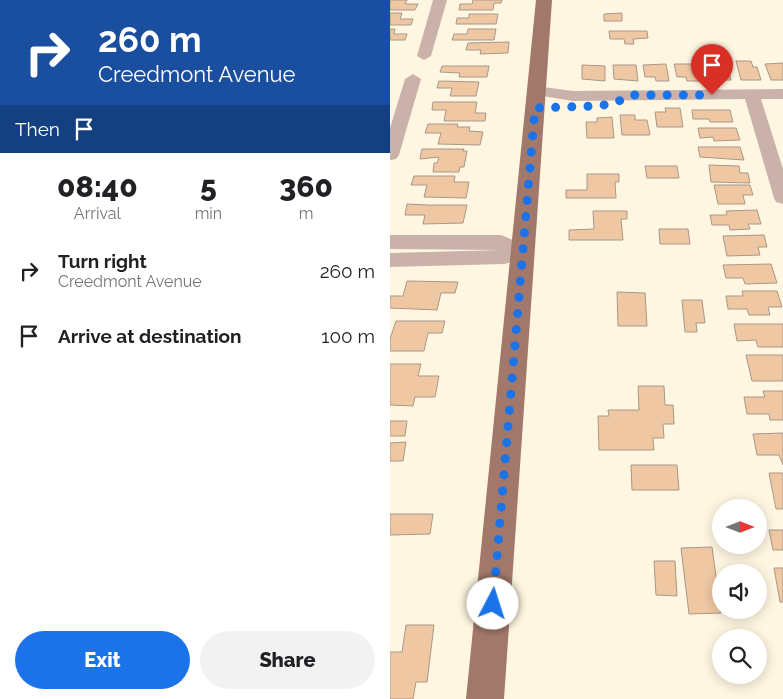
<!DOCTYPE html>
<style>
:root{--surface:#fff;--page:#f2f2f2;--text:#202124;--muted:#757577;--accent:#1a73e8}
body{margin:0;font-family:Raleway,sans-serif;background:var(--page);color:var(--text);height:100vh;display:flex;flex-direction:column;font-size:19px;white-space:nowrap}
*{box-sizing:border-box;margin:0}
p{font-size:16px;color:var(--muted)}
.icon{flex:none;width:28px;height:28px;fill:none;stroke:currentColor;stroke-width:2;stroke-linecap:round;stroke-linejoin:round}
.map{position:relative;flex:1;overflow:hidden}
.side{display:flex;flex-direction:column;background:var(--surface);width:390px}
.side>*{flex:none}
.top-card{background:#1a4fa0;color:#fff;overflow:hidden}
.needle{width:32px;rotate:90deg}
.controls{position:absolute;left:322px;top:499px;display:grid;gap:10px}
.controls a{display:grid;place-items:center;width:55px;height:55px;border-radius:50%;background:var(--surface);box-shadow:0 2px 12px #0003;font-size:25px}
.pin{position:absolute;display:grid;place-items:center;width:42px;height:42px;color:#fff;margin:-51px -21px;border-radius:50% 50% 50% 0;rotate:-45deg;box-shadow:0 0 5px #0007}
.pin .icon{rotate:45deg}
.me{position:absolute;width:55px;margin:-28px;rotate:5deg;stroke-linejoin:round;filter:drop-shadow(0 0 4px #0008)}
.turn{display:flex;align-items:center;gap:18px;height:105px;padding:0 15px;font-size:22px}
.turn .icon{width:65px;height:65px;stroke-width:2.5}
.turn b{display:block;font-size:35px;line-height:42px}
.then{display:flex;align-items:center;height:48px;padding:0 15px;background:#0003;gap:10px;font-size:19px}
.eta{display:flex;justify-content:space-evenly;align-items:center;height:85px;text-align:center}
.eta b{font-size:30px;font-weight:800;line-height:35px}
.cta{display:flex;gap:10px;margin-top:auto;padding:10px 15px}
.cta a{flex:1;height:58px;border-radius:30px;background:var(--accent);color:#fff;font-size:20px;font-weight:800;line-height:58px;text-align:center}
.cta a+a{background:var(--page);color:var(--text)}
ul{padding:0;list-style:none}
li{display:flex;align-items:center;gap:15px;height:65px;padding:0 15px}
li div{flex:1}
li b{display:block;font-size:19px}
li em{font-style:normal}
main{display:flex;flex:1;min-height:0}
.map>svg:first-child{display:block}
.building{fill:#efc8a3;stroke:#a89889}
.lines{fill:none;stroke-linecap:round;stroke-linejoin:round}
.minor{fill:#cab2aa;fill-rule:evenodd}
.major{fill:#a2786a;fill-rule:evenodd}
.route{stroke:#1a73e8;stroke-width:9;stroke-dasharray:0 16.2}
</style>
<main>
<section class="side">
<div class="top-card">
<div class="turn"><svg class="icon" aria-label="right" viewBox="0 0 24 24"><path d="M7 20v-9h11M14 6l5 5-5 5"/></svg><div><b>260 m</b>Creedmont Avenue</div></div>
<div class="then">Then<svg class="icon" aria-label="arrive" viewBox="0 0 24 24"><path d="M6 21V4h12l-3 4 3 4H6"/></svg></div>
</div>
<div class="eta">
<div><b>08:40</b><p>Arrival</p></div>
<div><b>5</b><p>min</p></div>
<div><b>360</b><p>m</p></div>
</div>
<ul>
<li><svg class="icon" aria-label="right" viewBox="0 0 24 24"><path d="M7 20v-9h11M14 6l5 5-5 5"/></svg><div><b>Turn right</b><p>Creedmont Avenue</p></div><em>260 m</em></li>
<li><svg class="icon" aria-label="arrive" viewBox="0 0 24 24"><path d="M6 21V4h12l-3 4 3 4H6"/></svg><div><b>Arrive at destination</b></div><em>100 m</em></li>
</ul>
<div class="cta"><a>Exit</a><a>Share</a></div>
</section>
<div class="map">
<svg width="393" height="699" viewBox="0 0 393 699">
<rect width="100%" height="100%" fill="#fff6e1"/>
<path class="building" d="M0 0H17L15 4H28L25 10H0Z
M83 0H112L111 3H104L103 10H69L70 4H82Z
M0 13H12L10 19H23L21 25H0Z
M232 13V21H214V14Z
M79 14H108L106 24H66L67 18H79Z
M0 29H5L4 34H17L15 40H0Z
M78 29H106L104 40H62L64 34H77Z
M219 31H257L258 38 243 39 244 44H235L234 39H220Z
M119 42 118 53 90 54 91 50H76L78 43Z
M346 61H361L363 67H367L371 80H351Z
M319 62H331L333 68H338L341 80H319L316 68H320Z
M393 63V80H381L375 64Z
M276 64 279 81H266L265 77H255L253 65Z
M284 64H307L311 81H297L296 77H287Z
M192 65 215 66V81L192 79Z
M223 65H246L248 81 224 79Z
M52 66H99L97 77H69L70 73 50 72Z
M49 81 89 82 86 96H60L62 88H47Z
M43 102H87L85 113H96L95 121H54L56 110H42Z
M275 108H290L293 127H267L265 112H276Z
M302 110H340L343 122H320L319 119H303Z
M230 115H245V120H257L260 135H232Z
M222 117 224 138H197L196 122H207V118Z
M38 124H68L67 127H80L79 131 93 132 90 145 48 144 51 133H35Z
M308 128H346L350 140 324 141 323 137 310 138Z
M308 147H350L354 160 310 157Z
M32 149H74L73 151H77L74 167H70L69 172H43L44 163H47L49 157 30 159Z
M319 165 349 166 350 173H358L360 183 321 182Z
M255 166H287L289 178H257Z
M197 174H229V182H225L226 198H176V190H197Z
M24 176H65L64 182H79L76 198 34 197 37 185H21Z
M324 185H360L363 195H353L355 204H328Z
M17 204 39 205H77L73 223 33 224 35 215H15Z
M367 210 371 224H358L360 229 340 230 339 225H322L320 215H337L336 211Z
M203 211H237V219H231L233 240H179V230L204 229Z
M269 229H298L300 244H270Z
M374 235 377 247H368L370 255 337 256 333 236Z
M381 264 387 283 355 284 353 278H336L333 265Z
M17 281 68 282 65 293H51L47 310 0 308V296H13Z
M352 291H387L392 307H378L380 315H359L357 309H338L336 296H353Z
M227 292 255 293 257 326H228Z
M292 300H312L315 323H306L307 332H295Z
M6 321H55L52 333H38L34 351H0V339Z
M344 324H393V347H368L366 340 347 341Z
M356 355H393V381H362Z
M0 364H31L28 376H49L45 397H25L23 406 0 405Z
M248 386H274L275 405H283L284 424H273L274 438H263L264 450H209L208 416H219L218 410H249Z
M373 391H393V420H380L379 414H357L354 397H375Z
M0 421H17L15 436H0Z
M393 433V465L389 455H367L363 434Z
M16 442 13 461H0V443Z
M241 465H287L289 490H242Z
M379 473H393V509H386Z
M0 514H43L40 534 0 535Z
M379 530H393V550H383Z
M322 547 331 613 299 614 291 548Z
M264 561H285L287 596 266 595Z
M384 568H393V602H390Z
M16 625H44L37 682H26L23 699H0V652H12Z"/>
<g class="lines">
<path class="minor" d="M43 0H57L41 56 34 60 27 56Z
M23 74 31 79 9 155 6 159 0 160V128L15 79Z
M146 86 183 91 393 89V99H371L393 169V204L386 202 384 198 355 99 183 101 140 94 138 91 140 88Z
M0 235H111L140 247 143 252 140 257 114 264 0 267V253L112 250 0 249Z"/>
<path class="major" d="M146 0H162L114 699H76Z"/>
</g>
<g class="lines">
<path class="route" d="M103 604 145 108 206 106 221 104 244 95H322"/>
</g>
</svg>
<div class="controls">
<a><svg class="needle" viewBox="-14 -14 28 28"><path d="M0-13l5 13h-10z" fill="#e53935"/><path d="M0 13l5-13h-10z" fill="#757577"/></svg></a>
<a><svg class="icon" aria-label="sound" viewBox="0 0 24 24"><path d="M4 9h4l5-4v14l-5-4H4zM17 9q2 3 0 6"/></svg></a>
<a><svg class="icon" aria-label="search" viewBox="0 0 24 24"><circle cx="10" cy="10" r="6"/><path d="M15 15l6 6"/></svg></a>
</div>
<div class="pin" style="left:322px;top:95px;background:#d93025"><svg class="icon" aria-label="arrive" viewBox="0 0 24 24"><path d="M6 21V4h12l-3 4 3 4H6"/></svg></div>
<svg class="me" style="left:103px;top:604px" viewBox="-20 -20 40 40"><circle r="19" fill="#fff"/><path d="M0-13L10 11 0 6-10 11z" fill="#1a73e8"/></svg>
</div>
</main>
